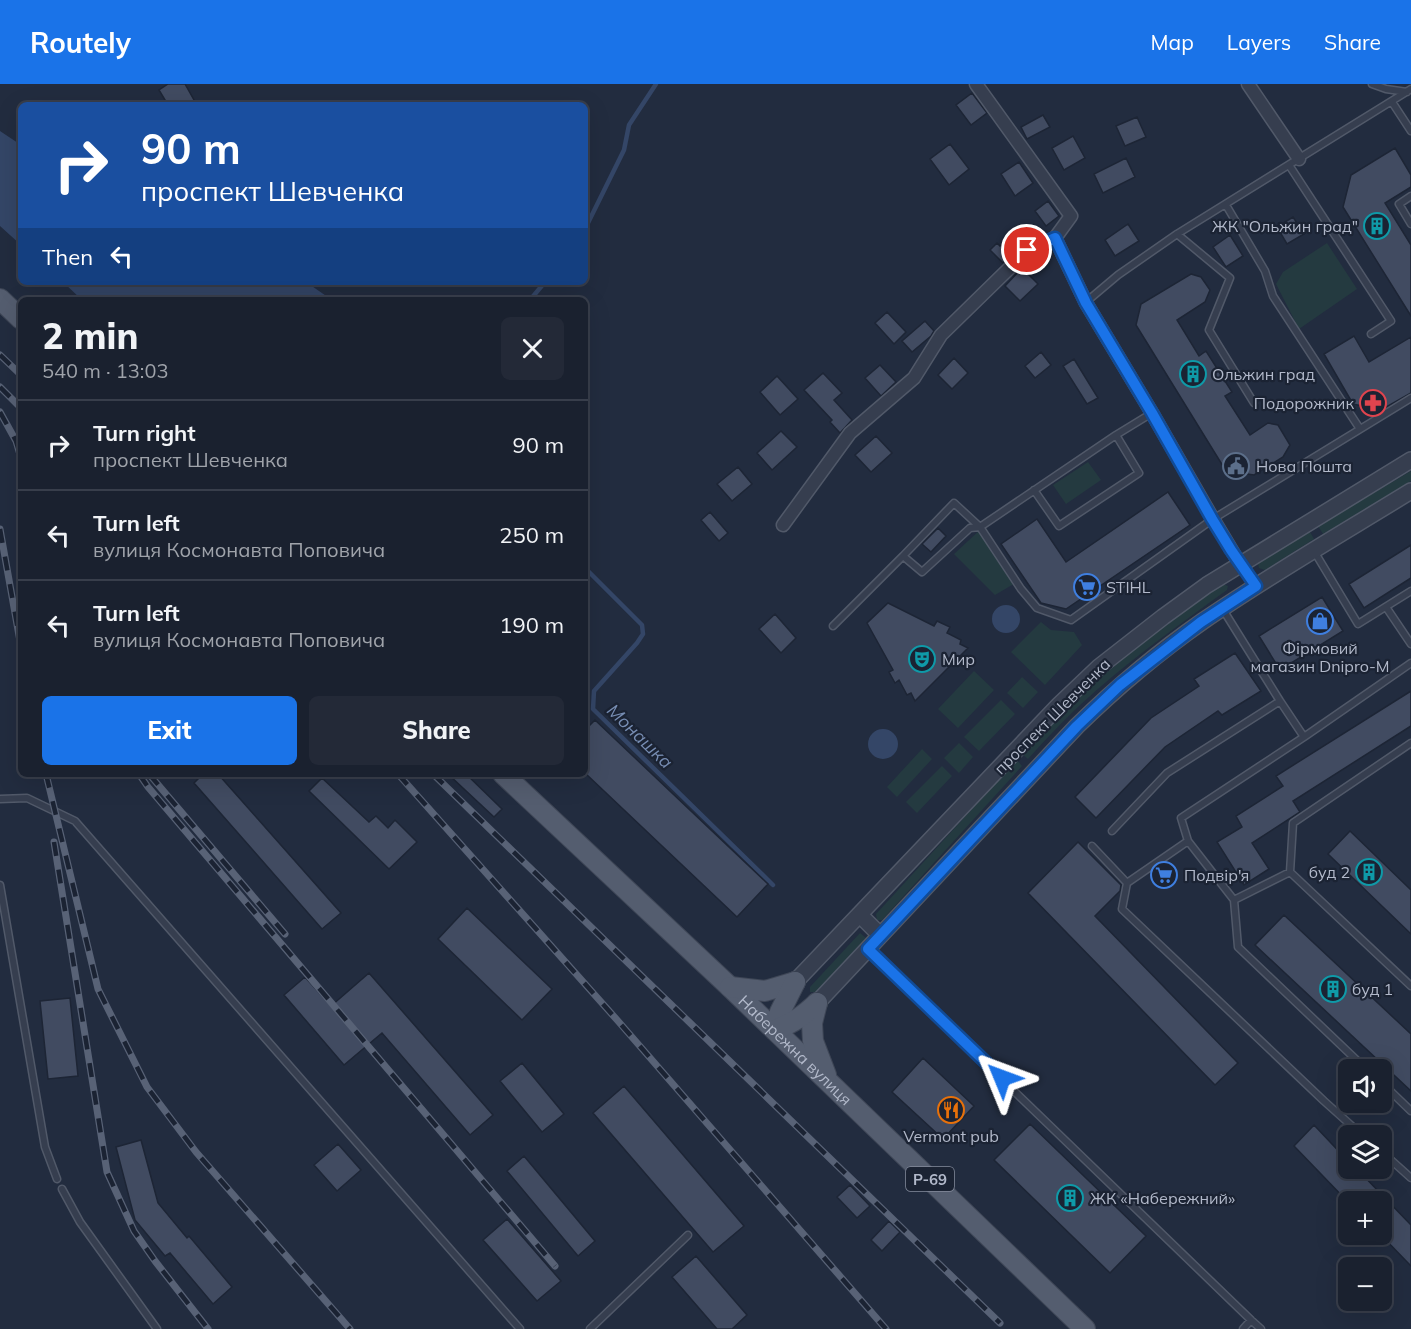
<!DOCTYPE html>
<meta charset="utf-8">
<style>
:root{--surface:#1a212f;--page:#232937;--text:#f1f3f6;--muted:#9fa3aa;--line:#383e4b;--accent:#1a73e8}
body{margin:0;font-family:Mulish,sans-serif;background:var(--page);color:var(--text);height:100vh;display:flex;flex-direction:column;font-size:22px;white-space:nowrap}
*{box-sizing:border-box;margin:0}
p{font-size:20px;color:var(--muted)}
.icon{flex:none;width:33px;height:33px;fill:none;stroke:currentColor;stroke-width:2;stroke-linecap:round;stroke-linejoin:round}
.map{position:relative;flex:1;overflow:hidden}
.panel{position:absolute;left:18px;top:213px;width:570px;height:480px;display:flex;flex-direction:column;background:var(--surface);border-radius:9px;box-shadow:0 6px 24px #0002,0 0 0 2px var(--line)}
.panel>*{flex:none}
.hud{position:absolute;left:18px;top:18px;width:570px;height:183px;border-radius:9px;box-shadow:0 6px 24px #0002,0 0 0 2px var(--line);background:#1a4fa0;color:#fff;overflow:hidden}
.fabs{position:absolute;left:1338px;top:975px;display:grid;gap:12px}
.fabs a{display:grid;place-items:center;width:54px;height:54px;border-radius:9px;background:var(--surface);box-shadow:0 6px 24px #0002,0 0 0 2px var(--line);font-size:30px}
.pin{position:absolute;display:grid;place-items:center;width:51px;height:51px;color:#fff;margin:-26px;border:3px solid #fff;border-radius:50%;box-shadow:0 2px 6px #0007}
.me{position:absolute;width:66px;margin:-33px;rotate:314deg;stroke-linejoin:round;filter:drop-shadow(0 0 4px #0008)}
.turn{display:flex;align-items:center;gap:21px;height:126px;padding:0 24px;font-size:27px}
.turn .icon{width:78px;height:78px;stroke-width:2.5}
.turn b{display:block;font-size:42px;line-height:51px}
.then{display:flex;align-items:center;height:57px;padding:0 24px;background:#0003;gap:12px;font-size:22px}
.round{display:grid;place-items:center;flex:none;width:63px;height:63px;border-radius:9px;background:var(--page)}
.summary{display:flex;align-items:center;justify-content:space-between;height:102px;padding:0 24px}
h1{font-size:36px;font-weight:800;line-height:45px}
.action{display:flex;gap:12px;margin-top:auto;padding:12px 24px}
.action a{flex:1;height:69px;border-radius:9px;background:var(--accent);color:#fff;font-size:24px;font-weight:800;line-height:69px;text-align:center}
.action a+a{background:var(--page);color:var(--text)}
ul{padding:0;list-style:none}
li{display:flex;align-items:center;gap:18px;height:90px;padding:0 24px;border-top:2px solid var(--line)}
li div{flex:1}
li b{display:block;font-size:22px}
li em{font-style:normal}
header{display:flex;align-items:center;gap:36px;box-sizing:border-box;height:84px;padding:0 30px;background:var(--accent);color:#fff}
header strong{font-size:28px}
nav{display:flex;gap:33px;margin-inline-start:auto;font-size:21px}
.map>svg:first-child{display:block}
.green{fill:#243a40}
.water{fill:#344667}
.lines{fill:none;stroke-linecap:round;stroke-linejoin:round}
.stream{stroke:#344667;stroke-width:4.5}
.building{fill:#414b61;stroke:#1d2535;stroke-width:1.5}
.service-casing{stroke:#515969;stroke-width:9}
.minor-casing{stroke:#515969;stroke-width:15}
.tertiary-casing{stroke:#515969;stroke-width:18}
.primary-casing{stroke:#3f4757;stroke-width:22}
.service{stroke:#363e4f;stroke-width:6}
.minor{stroke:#363e4f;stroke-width:12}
.tertiary{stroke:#363e4f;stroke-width:15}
.primary{stroke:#545d6f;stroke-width:20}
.rail-casing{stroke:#586276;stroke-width:7}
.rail{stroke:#1b2333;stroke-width:4.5;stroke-dasharray:14;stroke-linecap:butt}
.route-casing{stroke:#114b97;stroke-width:15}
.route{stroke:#1a73e8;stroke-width:10}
.labels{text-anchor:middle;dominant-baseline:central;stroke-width:4.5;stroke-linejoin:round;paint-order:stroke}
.shield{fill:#1b2333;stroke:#858c9d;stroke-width:1.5}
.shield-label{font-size:15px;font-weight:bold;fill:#b2b9ca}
.poi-label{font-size:16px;fill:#b2b9ca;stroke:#1b2333;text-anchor:start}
.street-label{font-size:16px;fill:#b2b9ca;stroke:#1b2333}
.water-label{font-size:18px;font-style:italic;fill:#778db3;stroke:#1b2333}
</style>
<header>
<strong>Routely</strong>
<nav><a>Map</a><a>Layers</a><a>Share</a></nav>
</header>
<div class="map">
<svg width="1411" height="1245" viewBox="0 0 1411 1245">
<rect width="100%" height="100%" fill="#222c3f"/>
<path class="green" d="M1327 159 1357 205 1299 245 1276 200 1283 188Z
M1088 378 1101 396 1066 420 1053 401Z
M1411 387V397L1323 450 1318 442Z
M981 445 1019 497 995 511 954 470Z
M1310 448 1314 455 1265 486 1259 484 1258 480 1260 477Z
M1223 500 1228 502 1227 506C1176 543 1125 579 1079 622 1061 639 1044 657 1028 675L1022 670C1039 652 1055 634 1074 617 1121 574 1171 537 1223 500Z
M1041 538 1051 546 1074 548 1082 561 1045 601 1011 568Z
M974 587 994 606 958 644 938 625Z
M1022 593 1038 608 1023 624 1007 609Z
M1001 616 1015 630 979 667 964 653Z
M959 659 973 673 959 689 944 674Z
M922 665 932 675 897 713 887 703Z
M1017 676 1022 682 882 836H877L876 830Z
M942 682 952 692 917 729 906 718Z
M860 849 866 854 816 908H810V903Z"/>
<path class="water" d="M0 47 21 61V161L0 142Z
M63 198H306L332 216H82Z
M992 535a14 14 0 1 1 28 0a14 14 0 1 1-28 0Z
M868 660a15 15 0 1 1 30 0a15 15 0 1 1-30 0Z"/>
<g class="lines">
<path class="stream" d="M585 145 624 66 629 41 656 0
M530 216 545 198
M585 484 642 541 643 550 637 559 594 607 593 625 773 801"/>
</g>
<path class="building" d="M168 0H185L194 16 186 21H168L159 6Z
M972 9 987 29 971 41 956 21Z
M1043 31 1050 43 1027 55 1021 43Z
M1137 33 1146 53 1125 62 1116 42Z
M1073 52 1085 74 1064 86 1052 64Z
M950 60 969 85 949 101 930 75Z
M1395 64 1411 91V103L1385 119 1411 161V232L1343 123 1351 91Z
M1126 74 1135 93 1103 109 1094 90Z
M1019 78 1033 99 1015 112 1001 90Z
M1048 117 1059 132 1046 142 1035 127Z
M1293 133 1304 150 1287 160 1277 143Z
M1128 140 1139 157 1115 172 1105 156Z
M1230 151 1243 172 1226 183 1213 163Z
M1010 154 1019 164 1003 179 990 166 997 159 1000 162Z
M1022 184 1038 200 1020 217 1005 202Z
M1191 190 1201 193 1210 206 1205 218 1177 236 1199 272 1206 267 1232 308 1225 312 1250 351 1268 339 1278 341 1290 361 1283 373 1254 391 1226 387 1136 241 1141 220Z
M887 228 906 248 894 260 875 239Z
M925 237 934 247 931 252 912 268 902 257Z
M1354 252 1369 278 1411 253V309L1381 326 1353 320 1324 270Z
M1041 268 1051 281 1035 294 1025 282Z
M954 274 968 289 952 305 938 291Z
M1074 275 1098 314 1087 320 1063 282Z
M880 281 896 298 881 312 865 294Z
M823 289 842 309 834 316 852 336 840 349 830 338 832 336 804 306Z
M777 292 798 315 780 331 760 308Z
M781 347 797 363 772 386 757 369Z
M876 352 892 369 871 388 855 371Z
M738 383 752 400 732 417 717 400Z
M1168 408 1190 441 1066 525 1041 519 1001 460 1037 435 1066 478Z
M710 428 728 449 719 457 701 436Z
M938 444 946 452 931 468 922 460Z
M1411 461V494L1364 524 1349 500Z
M1322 513 1343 547 1280 586 1259 552Z
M888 519 934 542 937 537 950 543 947 549 961 556 960 560 968 564 915 617 911 609 907 611 899 596 895 599 889 588 893 586 867 539Z
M775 530 796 554 781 569 759 545Z
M1235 569 1261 607 1222 631 1218 627 1165 663 1096 734 1075 713 1151 634 1199 602 1194 595Z
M1411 607V642L1293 717 1300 728 1252 759 1269 785 1244 801 1217 758 1242 743 1236 732 1283 702 1276 692Z
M595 636 768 800 737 833 585 689V646Z
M203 690H218L341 829 322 845 194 699Z
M448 690H466L502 725 494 733Z
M322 694 369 738 376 732 388 744 395 736 417 758 389 785 309 707Z
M1350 747 1411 806V850L1328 770Z
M1078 758 1121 801 1120 807 1095 832 1238 979 1215 1001 1028 809Z
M467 824 552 905 522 936 438 855Z
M1284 831 1411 950V1007L1255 861Z
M369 889 493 1031 470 1051 382 949 344 981 284 911 305 893 331 922Z
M70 914 78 992 48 995 40 917Z
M923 974 974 1022 943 1055 892 1008Z
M522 979 564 1030 542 1048 500 997Z
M624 1002 744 1142 713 1168 593 1029Z
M1030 1040 1146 1152 1110 1189 994 1076Z
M1314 1041 1348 1077V1084H1356L1411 1141V1182L1382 1152V1118H1348L1294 1062Z
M141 1056 158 1119 187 1154 189 1152 232 1203 213 1220 170 1169 165 1172 135 1136 116 1063Z
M338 1060 361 1086 337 1107 314 1081Z
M524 1072 595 1157 578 1172 507 1087Z
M850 1101 870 1122 857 1134 837 1113Z
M507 1135 561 1197 537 1217 483 1156Z
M889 1137 900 1148 882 1167 871 1156Z
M696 1172 747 1231 732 1245H717L672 1193Z"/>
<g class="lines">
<defs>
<path id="service" d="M1372 0 1386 5 1407 8
M1392 18 1411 47
M1289 81 1391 237 1371 250
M1411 112 1399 120 1411 140
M1226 121 1265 187 1273 212 1360 345
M1177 150 1230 194 1209 246 1254 319
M1086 218 1118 191 1177 150 1411 5
M1152 329 1116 351 980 443 1021 505 1037 524 1071 536 1213 435 1411 314
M1034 406 1059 442 1139 389 1116 351
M1314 467 1358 540 1411 507
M903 472 954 419 980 443
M1386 523 1411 560
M1222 524 1280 617 1304 653 1181 734 1188 757 1234 816 1290 788 1293 739 1411 659
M833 542 903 472 922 488 970 444 980 443
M1304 653 1411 579
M0 715 27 714 75 737 520 1245
M1112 747 1167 689 1280 617
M1092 762 1127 799 1122 825 1324 1017 1363 1052
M1290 788 1411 902
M1127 799 1188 757
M0 801 45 1063 57 1095
M1234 816 1238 863 1367 986
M868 866 1251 1236
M1382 999 1411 1027
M1382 1068 1411 1094
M62 1105 80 1138 157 1245
M590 1245 688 1151
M1243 1245 1251 1236 1261 1245"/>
<path id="minor" d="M976 0 1071 132 1055 154
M1248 0 1299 75
M783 441 850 349 914 294 941 251 1027 167 1055 154 1086 219 1152 329 1213 435 1240 480"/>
<path id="tertiary" d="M860 831 880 851
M795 898 1059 621 1099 583 1163 533 1207 501 1411 376
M817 919 1077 642C1116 604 1157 569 1203 537 1270 491 1341 450 1411 407"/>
<g id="primary">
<path d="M0 215 21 235"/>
<path id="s1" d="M503 690 730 903 1085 1245"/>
<path d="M730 903 765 907 795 898"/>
<path d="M817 919 812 939 813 957 826 991"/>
<path d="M775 946 780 928 795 898"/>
<path d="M775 946C793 939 803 932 817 919"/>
</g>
</defs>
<use href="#service" class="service-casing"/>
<use href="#minor" class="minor-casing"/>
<use href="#tertiary" class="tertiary-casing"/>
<use href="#primary" class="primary-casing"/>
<use href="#service" class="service"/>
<use href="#minor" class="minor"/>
<use href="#tertiary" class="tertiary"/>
<use href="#primary" class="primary"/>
<defs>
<path id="rail" d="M0 271 21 291
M0 303 21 324
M0 328 16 357 21 374
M0 445 21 563
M46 690 98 905 147 1003 196 1068 350 1245
M139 690 148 703 555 1182
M149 690 285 850
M398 690 618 937 886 1245
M433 690 1000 1239
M54 758 107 1088 134 1147 155 1177 208 1245"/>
</defs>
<use href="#rail" class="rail-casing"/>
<use href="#rail" class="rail"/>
</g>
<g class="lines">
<defs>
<path id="route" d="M1002 994 868 865 1077 642 1120 601 1201 538 1256 502 1231 466 1212 435 1152 329 1086 219 1055 154 1027 166"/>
</defs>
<use href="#route" class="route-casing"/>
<use href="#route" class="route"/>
</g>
<defs>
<symbol id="building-ring" viewBox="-11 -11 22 22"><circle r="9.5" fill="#1b2333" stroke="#0f9aa8" stroke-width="1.5"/><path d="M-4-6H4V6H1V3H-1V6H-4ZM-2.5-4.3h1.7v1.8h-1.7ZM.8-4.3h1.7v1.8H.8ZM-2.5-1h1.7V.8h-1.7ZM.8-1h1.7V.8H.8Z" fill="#0f9aa8"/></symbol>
<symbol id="pharmacy-ring" viewBox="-11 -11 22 22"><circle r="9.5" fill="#1b2333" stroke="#e0444e" stroke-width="1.5"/><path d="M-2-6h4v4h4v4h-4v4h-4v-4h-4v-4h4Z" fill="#e0444e"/></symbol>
<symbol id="civic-ring" viewBox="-11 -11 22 22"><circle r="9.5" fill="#1b2333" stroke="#5c6f8a" stroke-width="1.5"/><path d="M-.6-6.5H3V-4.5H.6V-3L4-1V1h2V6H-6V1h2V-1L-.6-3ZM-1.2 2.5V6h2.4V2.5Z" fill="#5c6f8a"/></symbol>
<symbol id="supermarket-ring" viewBox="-11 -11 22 22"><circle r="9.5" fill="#1b2333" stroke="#3f7fe0" stroke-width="1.5"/><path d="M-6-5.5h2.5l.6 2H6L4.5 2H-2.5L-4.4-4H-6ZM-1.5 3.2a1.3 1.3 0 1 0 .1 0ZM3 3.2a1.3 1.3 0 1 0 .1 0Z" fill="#3f7fe0"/></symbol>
<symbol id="shop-ring" viewBox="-11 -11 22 22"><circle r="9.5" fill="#1b2333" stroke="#3f7fe0" stroke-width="1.5"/><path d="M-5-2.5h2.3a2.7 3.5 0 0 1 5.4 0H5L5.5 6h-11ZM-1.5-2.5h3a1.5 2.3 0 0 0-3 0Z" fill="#3f7fe0"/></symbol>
<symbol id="theatre-ring" viewBox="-11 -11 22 22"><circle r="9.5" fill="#1b2333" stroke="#0f9aa8" stroke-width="1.5"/><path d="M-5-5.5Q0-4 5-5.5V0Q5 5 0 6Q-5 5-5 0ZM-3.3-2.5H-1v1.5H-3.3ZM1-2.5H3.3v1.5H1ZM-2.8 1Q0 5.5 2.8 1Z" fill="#0f9aa8"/></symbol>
<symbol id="restaurant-ring" viewBox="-11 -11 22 22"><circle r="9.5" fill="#1b2333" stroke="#e8710a" stroke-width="1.5"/><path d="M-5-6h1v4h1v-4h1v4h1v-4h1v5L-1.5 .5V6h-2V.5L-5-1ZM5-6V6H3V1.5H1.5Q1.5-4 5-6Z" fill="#e8710a"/></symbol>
</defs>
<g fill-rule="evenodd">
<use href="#building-ring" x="1362" y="127" width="30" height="30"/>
<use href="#building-ring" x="1178" y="275" width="30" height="30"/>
<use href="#pharmacy-ring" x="1358" y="304" width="30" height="30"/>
<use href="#civic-ring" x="1221" y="367" width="30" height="30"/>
<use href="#supermarket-ring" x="1072" y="488" width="30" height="30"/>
<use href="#shop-ring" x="1305" y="522" width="30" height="30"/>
<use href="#theatre-ring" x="907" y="560" width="30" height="30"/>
<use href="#building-ring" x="1354" y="773" width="30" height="30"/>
<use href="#supermarket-ring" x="1149" y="776" width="30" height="30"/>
<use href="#building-ring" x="1318" y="890" width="30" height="30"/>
<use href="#restaurant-ring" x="936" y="1011" width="30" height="30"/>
<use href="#building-ring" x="1055" y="1099" width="30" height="30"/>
</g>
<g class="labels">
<rect class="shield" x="906" y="1083" width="48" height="24" rx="4.5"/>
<g class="shield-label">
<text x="930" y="1095">Р-69</text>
</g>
<g class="poi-label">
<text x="1358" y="142" text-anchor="end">ЖК "Ольжин град"</text>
<text x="1212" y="290">Ольжин град</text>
<text x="1354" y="319" text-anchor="end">Подорожник</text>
<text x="1256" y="382">Нова Пошта</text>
<text x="1106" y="503">STIHL</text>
<text x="1320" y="564" text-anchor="middle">Фірмовий<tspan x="1320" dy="18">магазин Dnipro-M</tspan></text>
<text x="942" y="575">Мир</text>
<text x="1350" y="788" text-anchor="end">буд 2</text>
<text x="1184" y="791">Подвір'я</text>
<text x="1352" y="905">буд 1</text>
<text x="951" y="1052" text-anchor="middle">Vermont pub</text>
<text x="1090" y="1114">ЖК «Набережний»</text>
</g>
<g class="street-label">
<text transform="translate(1052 632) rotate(-45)">проспект Шевченка</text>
<text stroke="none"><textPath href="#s1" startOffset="402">Набережна вулиця</textPath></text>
</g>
<g class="water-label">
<text transform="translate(640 652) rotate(44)">Монашка</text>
</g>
</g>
</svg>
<div class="fabs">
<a><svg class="icon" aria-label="sound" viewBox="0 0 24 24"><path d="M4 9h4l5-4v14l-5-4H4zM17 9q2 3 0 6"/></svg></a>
<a><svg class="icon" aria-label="layers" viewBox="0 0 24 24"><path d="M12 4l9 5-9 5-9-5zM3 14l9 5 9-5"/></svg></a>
<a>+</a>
<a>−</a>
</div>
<div class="pin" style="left:1027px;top:166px;background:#d93025"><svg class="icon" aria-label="arrive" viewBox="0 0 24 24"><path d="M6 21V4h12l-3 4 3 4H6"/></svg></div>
<svg class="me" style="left:1002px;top:994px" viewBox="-20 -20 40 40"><path d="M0-17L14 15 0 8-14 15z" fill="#1a73e8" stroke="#fff" stroke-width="4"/></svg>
<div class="hud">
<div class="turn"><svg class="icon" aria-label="right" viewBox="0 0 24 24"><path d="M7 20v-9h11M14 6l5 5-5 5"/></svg><div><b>90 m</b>проспект Шевченка</div></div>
<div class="then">Then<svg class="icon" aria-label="left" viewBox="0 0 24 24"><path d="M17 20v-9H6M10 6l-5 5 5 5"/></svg></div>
</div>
<section class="panel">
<div class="summary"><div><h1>2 min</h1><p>540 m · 13:03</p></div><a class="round"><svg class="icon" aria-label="close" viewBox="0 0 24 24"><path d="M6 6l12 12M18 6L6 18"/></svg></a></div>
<ul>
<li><svg class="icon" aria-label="right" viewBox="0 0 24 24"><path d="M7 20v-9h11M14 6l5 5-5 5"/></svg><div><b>Turn right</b><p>проспект Шевченка</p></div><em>90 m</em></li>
<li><svg class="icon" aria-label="left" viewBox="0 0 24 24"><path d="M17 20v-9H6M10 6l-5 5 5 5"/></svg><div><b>Turn left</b><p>вулиця Космонавта Поповича</p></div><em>250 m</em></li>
<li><svg class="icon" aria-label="left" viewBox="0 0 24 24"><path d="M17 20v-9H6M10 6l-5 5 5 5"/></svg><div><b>Turn left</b><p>вулиця Космонавта Поповича</p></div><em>190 m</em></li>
</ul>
<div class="action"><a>Exit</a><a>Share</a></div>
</section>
</div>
